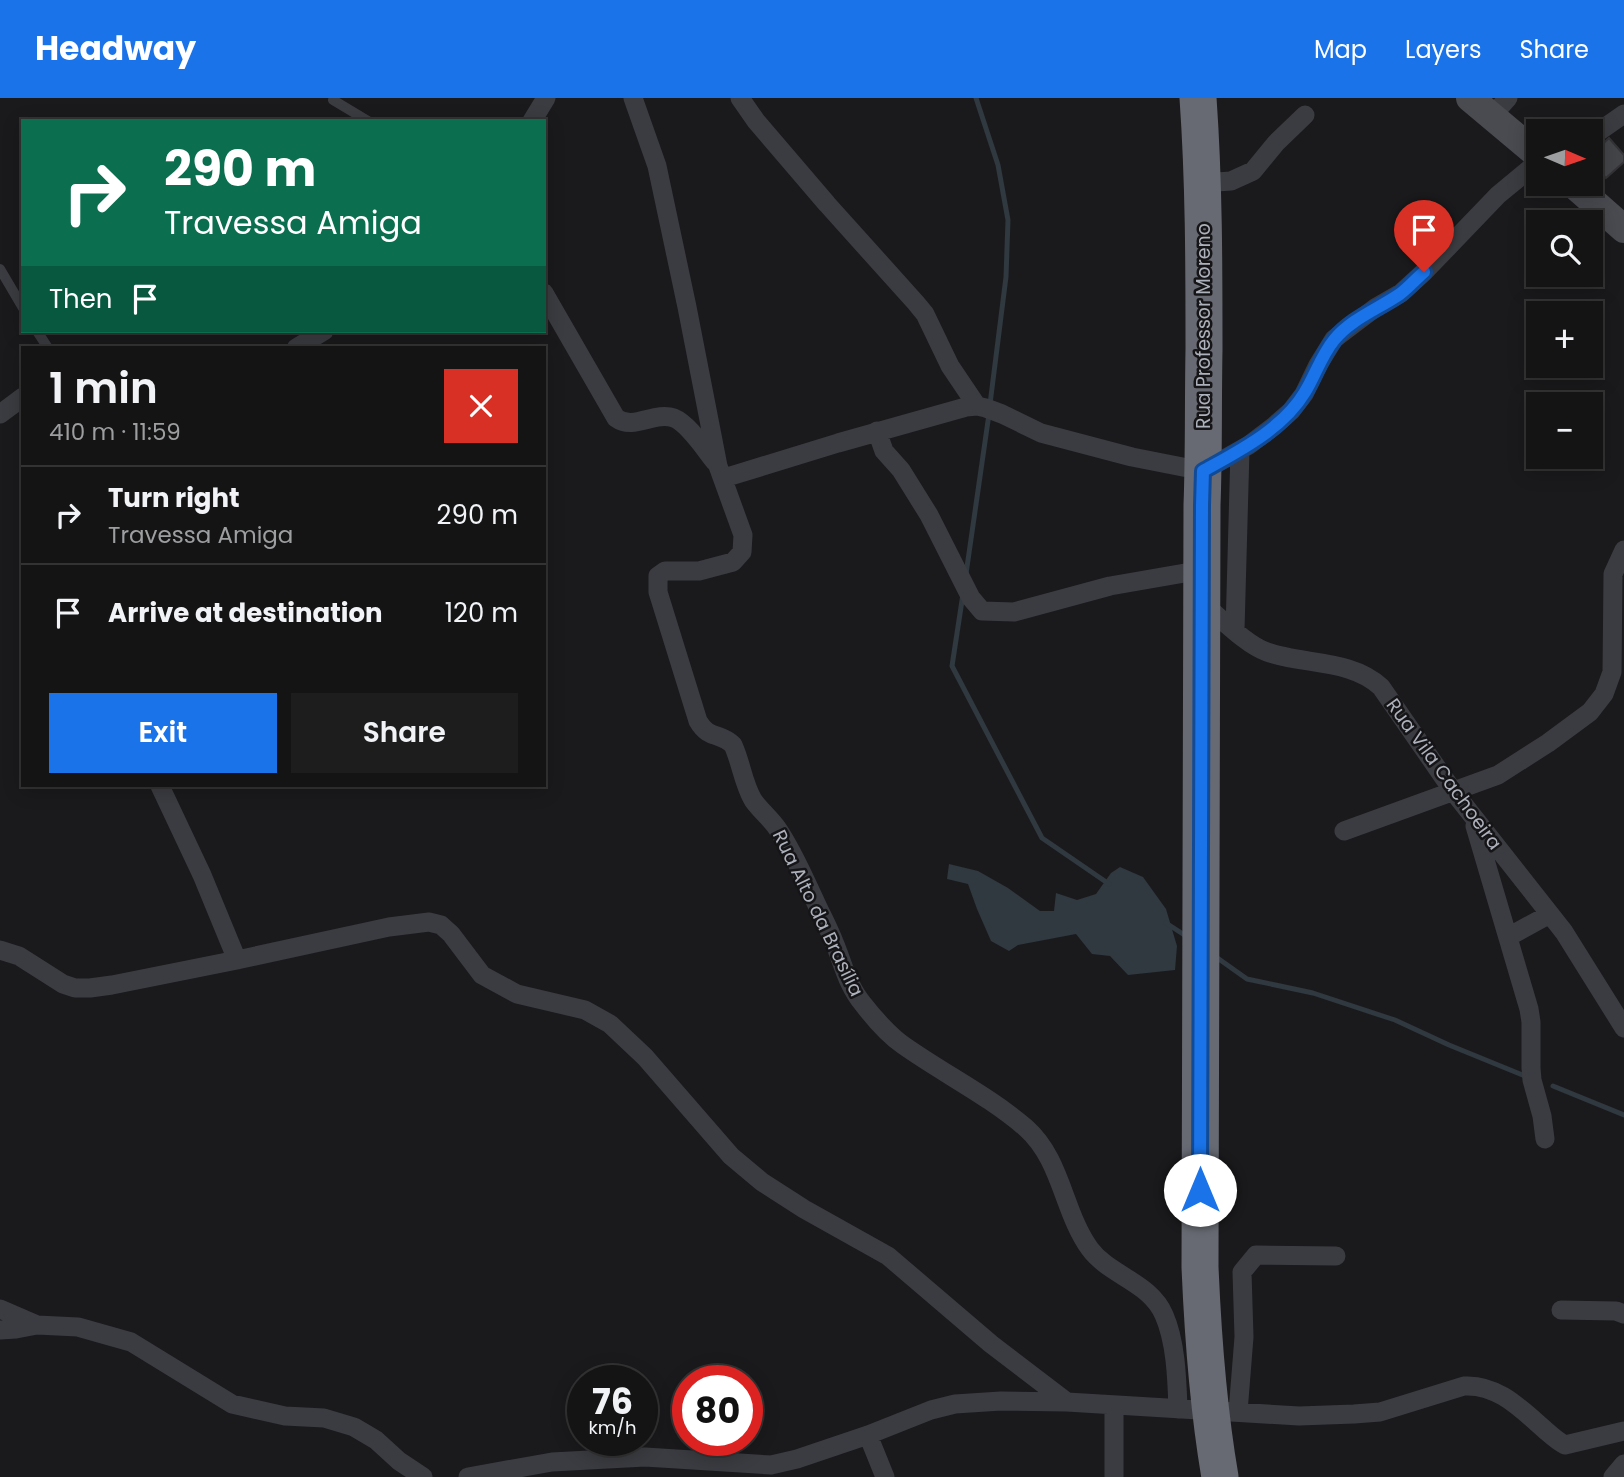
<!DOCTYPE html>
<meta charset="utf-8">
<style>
:root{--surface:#141415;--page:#1d1d1e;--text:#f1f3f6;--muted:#9d9ea0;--line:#333334;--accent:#1a73e8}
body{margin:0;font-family:Poppins,sans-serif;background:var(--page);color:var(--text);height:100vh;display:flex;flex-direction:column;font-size:26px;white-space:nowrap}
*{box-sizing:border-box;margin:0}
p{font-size:23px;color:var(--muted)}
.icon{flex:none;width:38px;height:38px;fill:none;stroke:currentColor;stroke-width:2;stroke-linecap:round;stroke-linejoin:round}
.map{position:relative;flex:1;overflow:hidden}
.side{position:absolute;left:21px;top:248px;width:525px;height:441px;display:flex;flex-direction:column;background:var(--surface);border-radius:0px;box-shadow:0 4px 18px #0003,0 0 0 2px var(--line)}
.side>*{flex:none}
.top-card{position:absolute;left:21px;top:21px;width:525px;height:214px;border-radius:0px;box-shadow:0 4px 18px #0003,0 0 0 2px var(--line);background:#0b6e4f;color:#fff;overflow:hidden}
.needle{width:46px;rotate:92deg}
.tools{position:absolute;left:1526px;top:21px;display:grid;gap:14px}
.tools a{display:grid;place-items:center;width:77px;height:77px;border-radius:0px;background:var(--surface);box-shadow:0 4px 18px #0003,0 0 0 2px var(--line);font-size:35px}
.speed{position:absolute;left:567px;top:1267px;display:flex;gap:14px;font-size:35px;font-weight:700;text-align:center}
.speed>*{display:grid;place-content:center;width:91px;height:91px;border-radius:50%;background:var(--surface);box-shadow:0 4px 18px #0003,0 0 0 2px var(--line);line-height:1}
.speed small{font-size:18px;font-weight:400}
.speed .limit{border:10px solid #d22;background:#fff;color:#111}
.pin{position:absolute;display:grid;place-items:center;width:60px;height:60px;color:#fff;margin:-72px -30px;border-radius:50% 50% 50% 0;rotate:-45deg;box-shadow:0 0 7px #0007}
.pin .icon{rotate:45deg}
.me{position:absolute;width:77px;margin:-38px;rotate:0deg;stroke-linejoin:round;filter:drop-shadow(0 0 5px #0008)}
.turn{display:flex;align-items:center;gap:24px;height:147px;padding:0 28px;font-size:32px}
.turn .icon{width:91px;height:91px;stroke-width:2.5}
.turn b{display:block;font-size:49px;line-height:60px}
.then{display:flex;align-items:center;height:66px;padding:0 28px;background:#0003;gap:14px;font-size:26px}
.round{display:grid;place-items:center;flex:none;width:74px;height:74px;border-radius:0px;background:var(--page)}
.headline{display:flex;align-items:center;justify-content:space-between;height:119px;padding:0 28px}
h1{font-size:42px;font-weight:600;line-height:52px}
.action{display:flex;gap:14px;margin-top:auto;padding:14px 28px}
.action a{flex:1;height:80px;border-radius:0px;background:var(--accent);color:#fff;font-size:28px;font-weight:600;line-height:80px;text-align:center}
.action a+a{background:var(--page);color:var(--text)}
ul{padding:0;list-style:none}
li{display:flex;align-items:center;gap:21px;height:98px;padding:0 28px;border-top:2px solid var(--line)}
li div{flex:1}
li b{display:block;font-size:26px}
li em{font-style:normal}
header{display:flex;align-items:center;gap:42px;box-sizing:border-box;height:98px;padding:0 35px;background:var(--accent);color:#fff}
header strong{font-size:33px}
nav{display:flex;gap:38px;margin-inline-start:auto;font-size:24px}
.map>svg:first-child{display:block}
.water{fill:#303840}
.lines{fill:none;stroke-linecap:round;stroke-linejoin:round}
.stream{stroke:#303840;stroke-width:5}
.building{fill:#444549;stroke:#343438;stroke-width:2}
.lane{stroke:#3b3c41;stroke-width:10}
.street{stroke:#3b3c41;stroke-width:19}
.secondary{stroke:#494b51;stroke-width:28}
.highway{stroke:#676a72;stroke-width:37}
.route-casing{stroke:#114b97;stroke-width:18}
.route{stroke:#1a73e8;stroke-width:12}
.labels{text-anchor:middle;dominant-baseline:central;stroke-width:5;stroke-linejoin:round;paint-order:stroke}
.street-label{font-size:19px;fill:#adb1bb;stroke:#151517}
</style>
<header>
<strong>Headway</strong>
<nav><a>Map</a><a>Layers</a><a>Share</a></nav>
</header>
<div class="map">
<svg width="1624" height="1379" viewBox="0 0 1624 1379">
<rect width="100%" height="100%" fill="#1a1a1c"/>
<path class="water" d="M949 766 978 773 1008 790 1040 813H1054L1056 795 1077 802 1096 796 1111 775 1120 769 1143 779 1166 811 1177 848 1175 872 1128 877 1110 858 1092 856 1076 836 1018 847 1009 853 991 843 977 811 968 786 947 781Z"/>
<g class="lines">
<path class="stream" d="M976 0 998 67 1008 122 1006 179 990 306
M966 476 989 316
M963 496 952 568 1042 740 1109 786
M1166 825 1186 838
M1216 859 1247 881 1313 895 1395 922 1449 947 1525 978
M1553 988 1624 1017"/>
</g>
<path class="building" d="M1609 40 1624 57V64L1606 80 1591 64V57Z"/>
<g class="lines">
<path class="lane" d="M333 2 368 23
M0 171 23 210
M37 233 48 250"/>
<path class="street" d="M633 0 657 68 687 209 718 368 743 437 742 454 733 464 699 473H665L658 478V494L698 623C709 642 720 634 733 647 741 664 743 685 753 702 760 712 770 720 777 730 793 753 804 780 816 805 822 818 829 831 834 844 843 865 847 887 863 906 873 919 890 938 903 947 944 976 989 998 1026 1030 1062 1062 1063 1114 1090 1151 1110 1178 1150 1184 1164 1217 1176 1244 1177 1282 1178 1311
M740 0 756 23 827 106 916 205 925 216 950 268 977 308
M1491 19 1508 0
M532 23 546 0
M1591 39 1624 16
M1202 85 1231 83 1253 73 1276 45 1305 17
M544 195 616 320C634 333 654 313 674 320 689 326 705 352 715 364
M296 250 324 233
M0 316 23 299
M877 333 884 353 901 372 929 417 971 500 982 513 1014 514 1110 488 1202 472
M724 380 838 345 966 309 977 308 986 310 1002 316 1041 335 1132 359 1203 373 1249 347 1274 328 1291 313 1304 296 1318 267 1334 241 1375 210 1401 195 1424 174 1498 97 1538 64
M1201 504C1220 519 1245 546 1267 554 1304 567 1351 561 1381 589L1453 693 1564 834 1624 930
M1235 532 1240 352
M160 688 202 777 237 862
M1475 728 1529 911 1531 924V970L1532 982 1542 1018 1545 1041
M1344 733 1498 677 1548 645 1590 614 1604 596 1612 574 1613 476 1624 452
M1508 839 1550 816
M0 852 19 858 63 886 75 890H90L112 887 237 862 389 829 429 824 441 827 451 836 482 877 517 896 585 912 610 926 645 959 731 1058 762 1084 804 1111 888 1158 991 1246 1067 1304
M0 1211 37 1227 78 1229 131 1244 232 1306 285 1318 324 1320 354 1329 376 1342 399 1363 423 1379
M1561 1212 1616 1213 1624 1216
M0 1232 16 1231 37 1227
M1114 1307V1379
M1238 1314 1244 1239 1242 1174 1256 1157 1336 1158
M868 1337 885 1379
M468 1379 552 1364 645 1359 771 1367 797 1361 868 1337 931 1312 955 1306 1001 1303 1067 1304 1299 1318 1354 1316 1380 1314 1464 1288C1497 1286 1520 1310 1544 1331 1551 1337 1557 1343 1565 1347L1624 1333
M1613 1379 1624 1366"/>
<path class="secondary" d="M1470 0 1538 57
M1573 86 1624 131"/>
<path class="highway" d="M1198 0C1204 84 1204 168 1204 252 1203 304 1204 356 1202 407L1200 1169C1203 1240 1208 1309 1220 1379"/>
</g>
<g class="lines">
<defs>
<path id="route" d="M1200 1092 1202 407 1203 373C1239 353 1283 331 1305 294 1315 278 1321 258 1334 242 1351 221 1378 211 1400 196 1408 190 1416 181 1424 174"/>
</defs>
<use href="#route" class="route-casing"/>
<use href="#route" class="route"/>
</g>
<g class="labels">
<g class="street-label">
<text transform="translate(1203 228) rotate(-90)">Rua Professor Moreno</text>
<text transform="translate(1444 676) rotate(54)">Rua Vila Cachoeira</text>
<text transform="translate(818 815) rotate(64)">Rua Alto da Brasília</text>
</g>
</g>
</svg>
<div class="tools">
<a><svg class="needle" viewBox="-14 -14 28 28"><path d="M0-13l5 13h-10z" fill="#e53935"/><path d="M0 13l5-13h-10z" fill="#9d9ea0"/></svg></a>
<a><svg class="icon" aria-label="search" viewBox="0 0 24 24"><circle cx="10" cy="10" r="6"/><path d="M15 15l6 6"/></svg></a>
<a>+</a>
<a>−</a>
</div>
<div class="speed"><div>76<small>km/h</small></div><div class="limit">80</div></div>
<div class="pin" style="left:1424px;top:174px;background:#d93025"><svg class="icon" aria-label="arrive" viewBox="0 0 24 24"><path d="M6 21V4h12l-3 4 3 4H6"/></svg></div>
<svg class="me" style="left:1200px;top:1092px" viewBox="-20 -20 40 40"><circle r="19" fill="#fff"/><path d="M0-13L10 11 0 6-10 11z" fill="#1a73e8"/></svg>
<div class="top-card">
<div class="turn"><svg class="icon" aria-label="right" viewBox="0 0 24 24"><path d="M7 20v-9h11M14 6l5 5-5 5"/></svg><div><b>290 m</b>Travessa Amiga</div></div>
<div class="then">Then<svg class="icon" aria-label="arrive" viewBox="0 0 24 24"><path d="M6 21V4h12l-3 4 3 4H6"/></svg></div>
</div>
<section class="side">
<div class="headline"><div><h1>1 min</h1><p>410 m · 11:59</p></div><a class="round" style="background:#d93025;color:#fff"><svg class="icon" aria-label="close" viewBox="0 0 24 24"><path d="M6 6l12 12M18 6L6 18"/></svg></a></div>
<ul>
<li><svg class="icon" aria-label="right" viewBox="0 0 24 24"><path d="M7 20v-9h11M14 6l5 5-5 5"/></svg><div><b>Turn right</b><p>Travessa Amiga</p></div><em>290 m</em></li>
<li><svg class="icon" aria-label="arrive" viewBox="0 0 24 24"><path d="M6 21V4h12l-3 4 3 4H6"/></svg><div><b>Arrive at destination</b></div><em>120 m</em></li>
</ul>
<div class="action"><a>Exit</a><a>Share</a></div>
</section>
</div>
